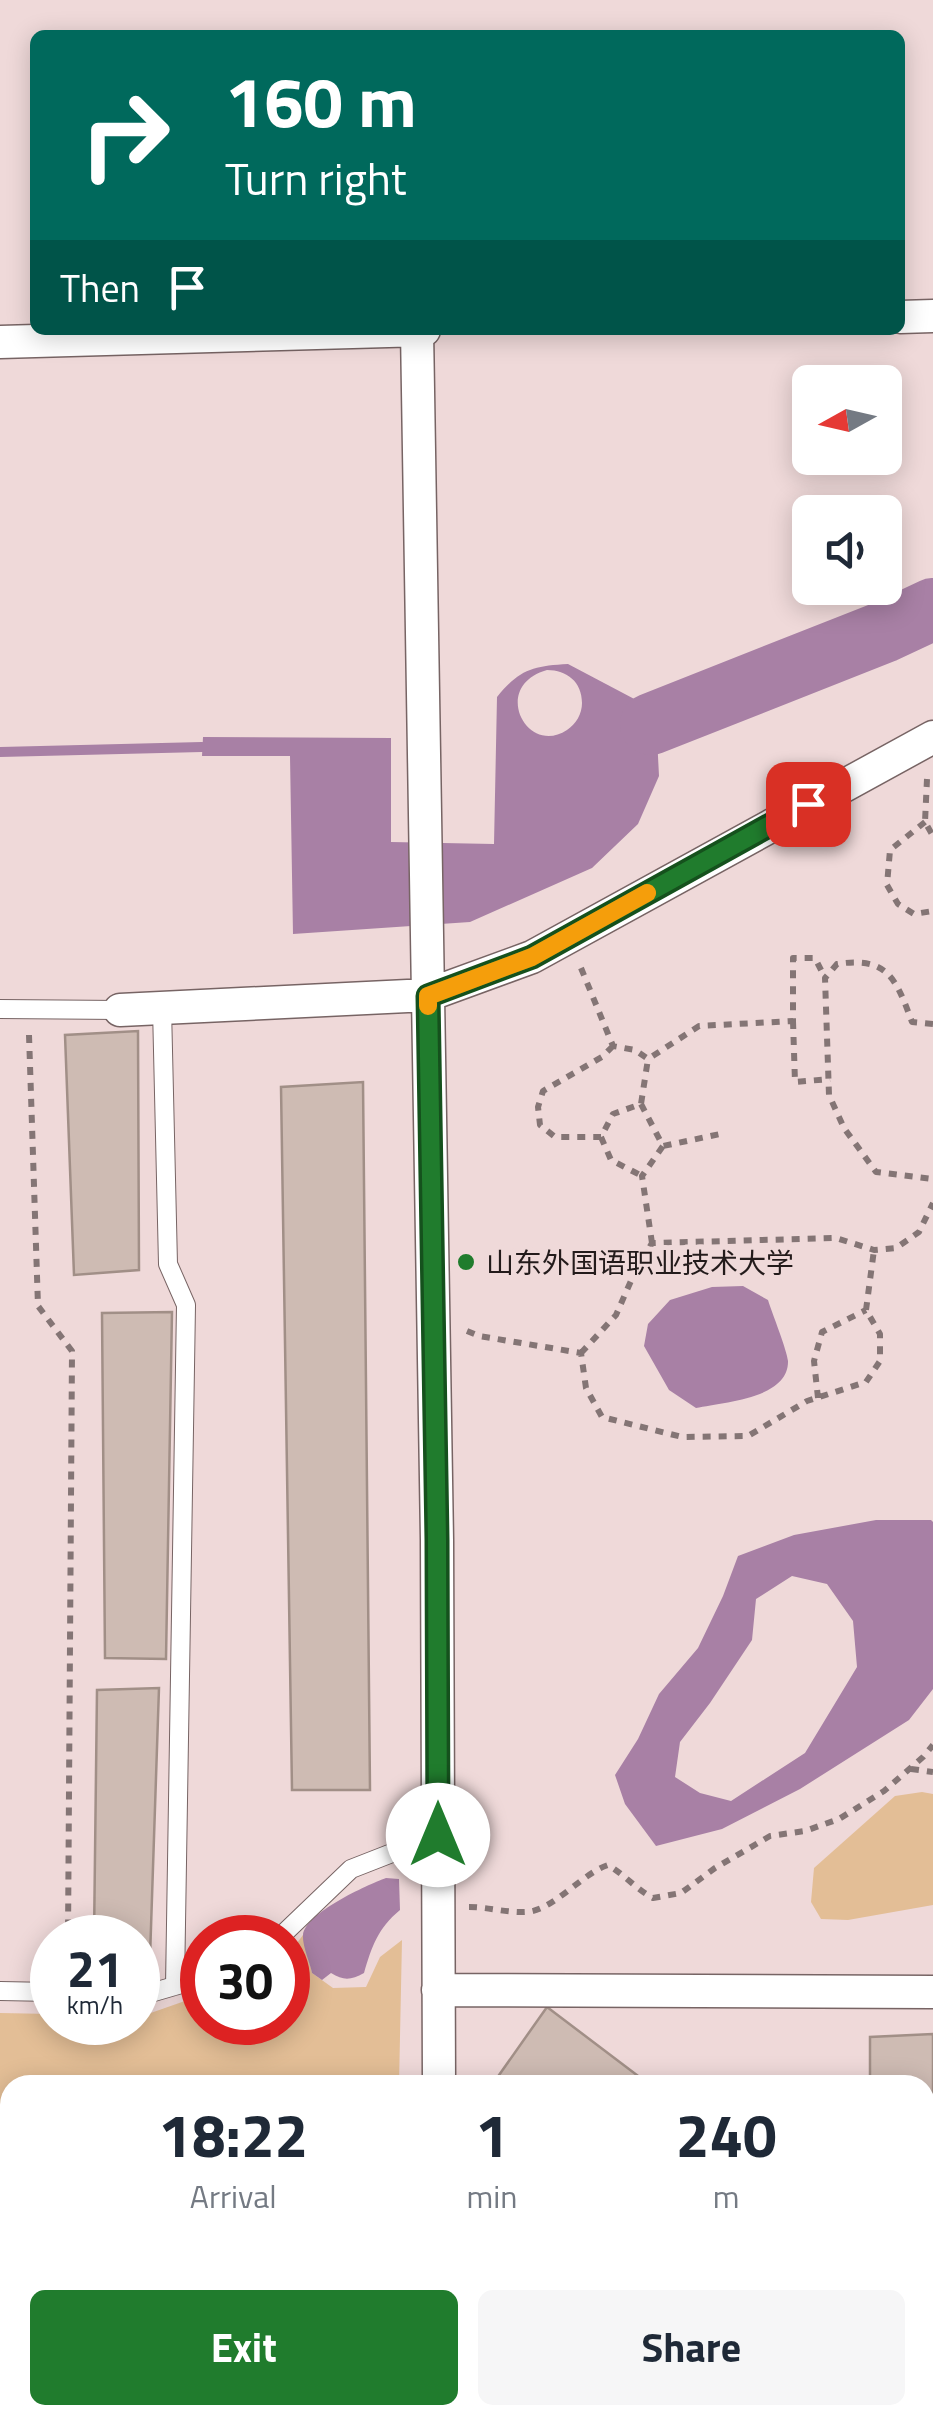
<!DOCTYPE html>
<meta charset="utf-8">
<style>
:root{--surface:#fff;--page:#f6f6f7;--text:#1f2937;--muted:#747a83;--accent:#207c2d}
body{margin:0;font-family:"Titillium Web","Noto Sans SC",sans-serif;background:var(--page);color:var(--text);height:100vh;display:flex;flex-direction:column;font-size:38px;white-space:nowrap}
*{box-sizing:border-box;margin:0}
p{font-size:32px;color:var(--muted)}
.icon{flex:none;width:55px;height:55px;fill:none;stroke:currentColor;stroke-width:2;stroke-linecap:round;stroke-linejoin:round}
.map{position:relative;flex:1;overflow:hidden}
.sheet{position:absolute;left:0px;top:2075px;width:935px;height:350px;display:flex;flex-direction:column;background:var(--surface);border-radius:30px 30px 0 0;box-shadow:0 5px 25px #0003}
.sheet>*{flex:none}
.top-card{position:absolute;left:30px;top:30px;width:875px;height:305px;border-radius:15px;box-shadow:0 5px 25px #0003;background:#00695c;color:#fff;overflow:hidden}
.needle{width:65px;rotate:262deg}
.tools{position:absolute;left:792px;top:365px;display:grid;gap:20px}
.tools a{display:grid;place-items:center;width:110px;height:110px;border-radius:15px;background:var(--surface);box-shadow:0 5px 25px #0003;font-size:50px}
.speed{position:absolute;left:30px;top:1915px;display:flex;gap:20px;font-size:50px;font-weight:700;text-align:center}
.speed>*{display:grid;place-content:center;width:130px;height:130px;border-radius:50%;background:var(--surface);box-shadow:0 5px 25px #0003;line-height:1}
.speed small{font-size:25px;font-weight:400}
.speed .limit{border:15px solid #d22;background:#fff;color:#111}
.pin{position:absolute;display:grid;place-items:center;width:85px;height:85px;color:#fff;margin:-42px;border-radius:20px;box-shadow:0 5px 15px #0006}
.me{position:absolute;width:110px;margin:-55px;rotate:0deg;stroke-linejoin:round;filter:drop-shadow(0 0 8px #0008)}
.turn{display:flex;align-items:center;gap:35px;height:210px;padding:0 30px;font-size:45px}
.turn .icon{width:130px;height:130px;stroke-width:2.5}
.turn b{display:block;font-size:70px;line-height:85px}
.then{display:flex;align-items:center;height:95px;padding:0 30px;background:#0003;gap:20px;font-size:38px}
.eta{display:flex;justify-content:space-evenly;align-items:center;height:170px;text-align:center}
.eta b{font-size:60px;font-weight:700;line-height:70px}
.cta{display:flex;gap:20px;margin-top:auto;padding:20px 30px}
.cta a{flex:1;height:115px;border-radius:15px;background:var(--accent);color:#fff;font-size:40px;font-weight:700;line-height:115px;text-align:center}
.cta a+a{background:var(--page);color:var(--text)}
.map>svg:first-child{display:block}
.green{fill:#e3be96}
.water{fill:#a880a5;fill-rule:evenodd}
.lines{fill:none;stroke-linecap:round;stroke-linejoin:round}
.stream{stroke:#a880a5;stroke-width:10}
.river{stroke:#a880a5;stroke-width:62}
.building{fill:#cebbb3;stroke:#a18f87;stroke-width:2.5}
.lane-casing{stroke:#776464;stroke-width:20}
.street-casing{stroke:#776464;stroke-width:35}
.path{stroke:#847575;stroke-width:6;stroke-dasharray:8 8;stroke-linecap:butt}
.lane{stroke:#fff;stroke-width:18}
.street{stroke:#fff;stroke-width:32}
.route-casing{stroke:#15511d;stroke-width:25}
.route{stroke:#207c2d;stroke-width:18}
.slow{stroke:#f59e0b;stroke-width:18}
.poi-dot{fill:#207c2d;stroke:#efd9d9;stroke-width:4}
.labels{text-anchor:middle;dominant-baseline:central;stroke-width:10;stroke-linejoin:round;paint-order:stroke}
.poi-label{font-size:28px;fill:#231b1b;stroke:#efd9d9;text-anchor:start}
</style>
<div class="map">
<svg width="933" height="2425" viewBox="0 0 933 2425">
<rect width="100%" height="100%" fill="#efd9d9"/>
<path class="green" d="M922 1792 933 1794V1905L848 1920 821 1919 811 1902 814 1868 895 1796Z
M303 1935 312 1973 333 1988 366 1987 380 1957 402 1940 399 2085H10V2110H0V2013L52 2014V2022H138V2015H145L202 1995V2022H288V1955Z"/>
<path class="water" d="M568 664 640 702 657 737 659 776 638 824 592 868 470 922 293 934 290 756H202L203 737 391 738V842L494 844 497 697C520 669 533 666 568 664ZM547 670C567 670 582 682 582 703 582 714 576 724 567 730 527 757 490 686 547 670Z
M743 1286 768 1300C772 1313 787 1350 788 1361 789 1399 723 1402 696 1408L669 1390 644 1346 648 1324 670 1300 712 1287Z
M876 1520H931L933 1522V1689L909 1720 800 1789 722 1829 656 1846 625 1804 615 1775 638 1739 659 1694 698 1648 723 1596 738 1556 794 1535ZM792 1576 827 1584 853 1621 857 1667 805 1753 731 1801 700 1793 675 1777 680 1742 710 1703 752 1640 756 1599Z
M386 1878 399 1879 400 1910C378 1928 372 1946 364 1973 351 1980 344 1981 331 1973L322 1980 312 1973C310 1963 302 1945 303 1935 305 1913 367 1885 386 1878Z"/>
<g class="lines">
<path class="stream" d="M0 752 202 747"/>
<path class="river" d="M651 724 884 632 933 609"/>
</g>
<path class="building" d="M138 1031 139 1270 74 1275 65 1035Z
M363 1082 370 1790H292L281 1087Z
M172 1312 166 1659 105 1658 102 1313Z
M159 1688 150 1957 138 1958V1938H94L97 1690Z
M547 2007 650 2085H492Z
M933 2034V2425H870V2415H925V2085H870V2037Z
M103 2415H206V2425H102Z
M488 2415H645L631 2425H496Z"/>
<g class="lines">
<defs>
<path id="lane" d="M162 1008 168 1264 186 1305 175 1986
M0 1009 120 1010
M279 1938 351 1869 438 1835
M0 1991 52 1992
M138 1992H154L202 1978
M0 2141H10"/>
<path id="street" d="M900 317 933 316
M417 330 437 1540 439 2085
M0 342 424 330
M120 1010 428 995 532 957 933 737
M438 1990 933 1992
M440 2415V2425"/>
</defs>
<use href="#lane" class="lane-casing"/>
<use href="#street" class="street-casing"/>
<path class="path" d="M927 779 925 822 933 836
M925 822 890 850 887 885 898 904 914 914 933 911
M581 968 613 1046 635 1050 648 1059 699 1026 793 1021V958H815L825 978
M793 1021 795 1082 830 1079
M933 1024 912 1022C896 979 888 956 837 964L825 978 829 1095 844 1128 876 1172 933 1179
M29 1035 38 1306 72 1351 68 1938
M613 1046 602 1057 543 1091 538 1107 540 1125 555 1137H601L613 1114 641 1104 648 1059
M641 1104 663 1146 725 1133
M601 1137 611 1160 642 1176
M652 1243 642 1176 663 1146
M467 1331 479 1336 581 1353 586 1388 602 1417 682 1437 748 1436 807 1401 866 1382 880 1361V1334L866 1310 874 1250
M581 1353 616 1315 634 1274 652 1243 836 1238 874 1250 896 1248 919 1232 933 1203
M818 1398 814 1361 822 1332 866 1310
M911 1769 933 1772
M469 1907C488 1907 507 1913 526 1912 553 1911 581 1874 608 1865 625 1875 636 1889 653 1898L681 1893 715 1868 770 1836 805 1831 839 1819 884 1791 923 1757 933 1745
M253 2415V2425"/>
<use href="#lane" class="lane"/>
<use href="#street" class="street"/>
</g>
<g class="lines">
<defs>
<path id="route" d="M438 1835 437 1540 428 996 532 957 808 804"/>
</defs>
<use href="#route" class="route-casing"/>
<use href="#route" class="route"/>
<path class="slow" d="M428 1006V996L532 957 647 893"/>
</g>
<circle class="poi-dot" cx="466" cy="1262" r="10"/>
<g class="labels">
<g class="poi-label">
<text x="486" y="1262">山东外国语职业技术大学</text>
</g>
</g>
</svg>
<div class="tools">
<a><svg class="needle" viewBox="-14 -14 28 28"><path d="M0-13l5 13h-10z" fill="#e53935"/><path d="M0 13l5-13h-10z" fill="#747a83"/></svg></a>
<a><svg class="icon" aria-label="sound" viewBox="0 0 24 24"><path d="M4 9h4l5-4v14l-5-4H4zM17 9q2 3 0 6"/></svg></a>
</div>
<div class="speed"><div>21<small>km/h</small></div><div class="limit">30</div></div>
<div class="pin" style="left:808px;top:804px;background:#d93025"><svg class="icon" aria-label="arrive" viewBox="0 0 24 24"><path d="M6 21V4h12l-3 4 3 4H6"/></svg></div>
<svg class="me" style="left:438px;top:1835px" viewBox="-20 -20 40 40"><circle r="19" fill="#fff"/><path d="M0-13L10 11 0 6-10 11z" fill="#207c2d"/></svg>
<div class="top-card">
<div class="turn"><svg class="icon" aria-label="right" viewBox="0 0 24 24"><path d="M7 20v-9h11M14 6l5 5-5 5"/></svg><div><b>160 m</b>Turn right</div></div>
<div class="then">Then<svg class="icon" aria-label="arrive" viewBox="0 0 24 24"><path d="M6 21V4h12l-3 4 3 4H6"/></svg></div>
</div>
<section class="sheet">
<div class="eta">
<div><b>18:22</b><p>Arrival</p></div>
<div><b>1</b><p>min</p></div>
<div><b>240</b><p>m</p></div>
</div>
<div class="cta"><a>Exit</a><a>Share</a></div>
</section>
</div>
